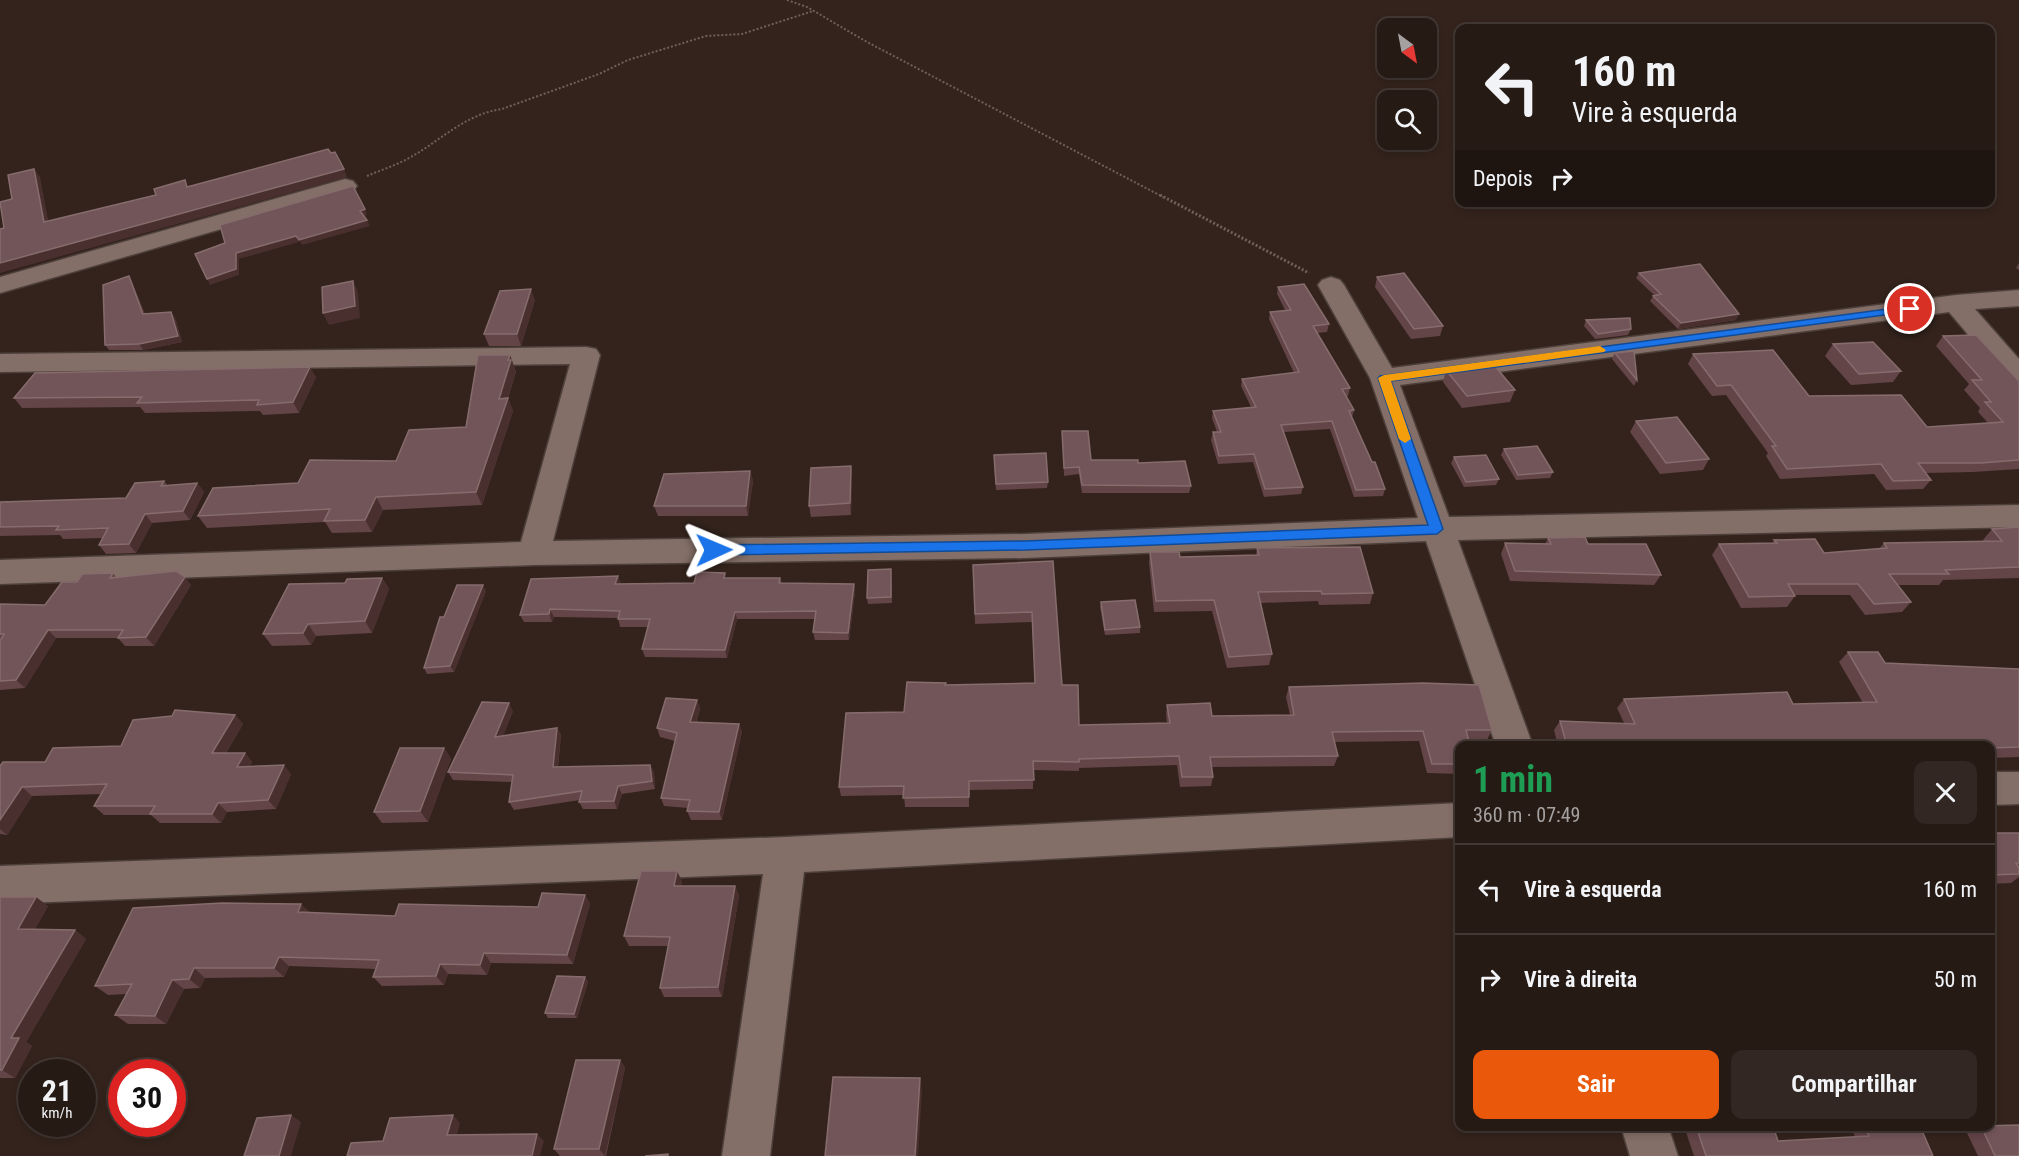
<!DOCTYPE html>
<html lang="pt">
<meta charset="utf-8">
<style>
:root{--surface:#261a15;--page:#322722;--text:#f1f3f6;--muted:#a4a1a0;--line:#423834;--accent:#ea580c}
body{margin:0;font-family:"Roboto Condensed",sans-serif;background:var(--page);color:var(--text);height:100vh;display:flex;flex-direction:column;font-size:22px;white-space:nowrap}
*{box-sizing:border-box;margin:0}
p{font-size:20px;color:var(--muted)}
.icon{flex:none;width:33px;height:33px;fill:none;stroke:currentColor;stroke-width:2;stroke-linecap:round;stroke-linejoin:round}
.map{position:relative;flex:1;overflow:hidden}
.side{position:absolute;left:1455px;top:741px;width:540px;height:390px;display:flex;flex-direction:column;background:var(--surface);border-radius:12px;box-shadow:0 3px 9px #0003,0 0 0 2px var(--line)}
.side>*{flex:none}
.banner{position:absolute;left:1455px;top:24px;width:540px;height:183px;border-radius:12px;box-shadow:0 3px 9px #0003,0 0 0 2px var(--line);background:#261a15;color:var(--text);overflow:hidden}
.needle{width:39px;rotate:148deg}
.buttons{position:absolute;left:1377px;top:18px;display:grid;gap:12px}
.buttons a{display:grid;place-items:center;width:60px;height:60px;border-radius:12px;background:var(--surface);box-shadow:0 3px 9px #0003,0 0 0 2px var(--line);font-size:30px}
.speed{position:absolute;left:18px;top:1059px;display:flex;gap:12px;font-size:30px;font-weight:700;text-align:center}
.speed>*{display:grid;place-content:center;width:78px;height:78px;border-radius:50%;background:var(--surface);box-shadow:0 3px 9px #0003,0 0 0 2px var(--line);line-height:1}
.speed small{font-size:15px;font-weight:400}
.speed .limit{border:9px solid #d22;background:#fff;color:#111}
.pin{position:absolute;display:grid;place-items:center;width:51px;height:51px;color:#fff;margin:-26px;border:3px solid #fff;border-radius:50%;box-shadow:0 2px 6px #0007}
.me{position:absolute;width:66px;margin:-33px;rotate:89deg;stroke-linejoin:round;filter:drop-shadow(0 0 4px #0008)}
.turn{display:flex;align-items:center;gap:21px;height:126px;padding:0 18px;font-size:27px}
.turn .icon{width:78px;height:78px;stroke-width:2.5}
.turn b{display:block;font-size:42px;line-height:51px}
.then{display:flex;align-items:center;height:57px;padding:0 18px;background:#0003;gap:12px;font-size:22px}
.round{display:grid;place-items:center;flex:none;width:63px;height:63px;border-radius:12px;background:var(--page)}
.overview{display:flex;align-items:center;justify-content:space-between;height:102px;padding:0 18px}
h1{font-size:36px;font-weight:700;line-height:45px;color:#1e9e55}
.primary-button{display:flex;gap:12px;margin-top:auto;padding:12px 18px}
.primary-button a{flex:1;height:69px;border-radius:12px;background:var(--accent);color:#fff;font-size:24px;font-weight:700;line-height:69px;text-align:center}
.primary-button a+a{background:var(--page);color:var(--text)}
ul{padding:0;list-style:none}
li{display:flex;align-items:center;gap:18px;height:90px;padding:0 18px;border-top:2px solid var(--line)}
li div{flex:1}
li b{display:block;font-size:22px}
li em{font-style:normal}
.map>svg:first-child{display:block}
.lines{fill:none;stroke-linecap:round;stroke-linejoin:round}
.minor-casing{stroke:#4d403b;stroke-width:3}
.path-far1{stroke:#6e605a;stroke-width:2;stroke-dasharray:2 2;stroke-linecap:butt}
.path{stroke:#6e605a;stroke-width:3;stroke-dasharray:2 2;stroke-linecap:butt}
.minor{fill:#836f67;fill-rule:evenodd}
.wall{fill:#634447}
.shaded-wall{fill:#49302f}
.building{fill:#725558;stroke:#866c6d;stroke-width:1.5}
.route{fill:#1a73e8;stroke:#114b97;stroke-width:1.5}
.slow{fill:#f59e0b}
</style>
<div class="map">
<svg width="2019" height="1156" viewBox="0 0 2019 1156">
<rect width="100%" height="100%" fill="#33231c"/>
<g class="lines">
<defs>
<path id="minor" d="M345 179 353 181 357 186 353 191 0 293V277Z
M1331 277 1340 280 1344 285 1392 368 1956 295 2019 290V306L1975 309 2019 359V386L2009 383 1949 312 1400 385 1449 517 2019 505V527L1458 540 1533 746H1496L1426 541 1025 558 534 565 0 584V560L521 542 570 364 0 372V354L586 347 596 349 600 355 553 541 1025 534 1418 518 1370 378 1318 285 1322 280Z
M1990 772H2019V804L1990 805Z
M1460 803V837L804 872 770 1156H722L763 874 0 904V866L786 837Z
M1621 1126H1668L1678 1156H1630Z"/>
</defs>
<use href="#minor" class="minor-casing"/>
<path class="path-far1" d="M787 0 807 7 867 42 1163 197
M367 176C381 170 397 165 411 157 441 140 466 114 502 109L599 74 628 60 706 36 742 34 813 11"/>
<path class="path" d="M1160 195 1309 273"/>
<use href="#minor" class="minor"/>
</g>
<path class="wall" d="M2019 263V270L2016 268Z
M1639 273 1736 320 1678 329 1650 301 1654 295 1636 278Z
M129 276 132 282 145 314 171 312 175 318 182 342 143 350H109L105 345Z
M1377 277 1443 326 1440 336 1411 339 1375 287Z
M1278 287 1329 324 1327 332 1317 333 1350 388 1348 396H1346L1354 410 1352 417 1372 462 1385 489 1383 496 1354 497 1330 429 1284 432 1303 487 1301 494 1264 497 1253 462 1218 464 1211 440 1213 432H1217L1212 418 1213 411 1251 407 1241 386 1242 379 1294 373 1269 319 1270 312 1285 310 1277 294Z
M535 300 521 346H489L484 334Z
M1586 320 1631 329 1628 335 1595 339 1584 326Z
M1943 336 2019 381V469L1973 472 1926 473 1931 480 1923 489 1886 490 1874 474 1780 479 1766 456 1768 453 1726 395 1712 396 1688 364 1693 354 1809 396 1927 427 1988 423 1978 412 1980 408 1964 390 1969 384 1936 346Z
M1833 344 1901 371 1893 382 1851 385 1825 356Z
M1615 353 1637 380 1634 386 1612 359Z
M510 355 516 372 508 398 513 411 482 505 383 510 372 532 332 533 325 522 207 528 198 516 298 483 396 461 466 427Z
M1446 370 1515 390 1510 402 1462 408 1443 382Z
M316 377 299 413 263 415 260 411 145 413 140 407 22 408 14 398Z
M1636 421 1709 459 1703 470 1660 474 1630 432Z
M1062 431 1091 460 1138 463 1191 486 1189 493H1082L1079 474 1064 476Z
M1504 449 1553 472 1550 478 1516 480 1501 455Z
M1454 457 1499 479 1496 485 1464 487 1451 463Z
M994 461 1048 482 1047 488 996 490Z
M851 466 852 477 851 515 811 517 809 506Z
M750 471 753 481 748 516H658L654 506Z
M164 481 167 485 197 483 204 492 190 520 152 523 136 553 106 554 99 545 103 538 63 539 60 535 0 536V502L126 498Z
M2019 527V578L1943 580 1939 585H1898L1911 602 1902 612 1865 615 1850 595H1794L1795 596 1787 607 1741 608 1712 555 1719 544H1772L1774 540 1824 553 1879 549 1884 543 1984 542 1983 540 1992 529Z
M1548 538 1588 544 1661 575 1654 585 1510 581 1501 554 1505 543 1545 544Z
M1257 548 1373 593 1370 604 1319 605 1318 601 1261 603 1272 654 1269 665 1227 668 1212 611 1154 612 1149 563 1150 552 1180 557 1256 555Z
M1053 561 1062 685 1079 725 1167 723 1166 714 1167 705 1212 716 1290 715 1286 697 1289 687 1492 730 1487 740 1469 739 1460 746V774L1427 773 1419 741 1334 742 1338 756 1334 766 1212 767 1213 777 1211 786 1180 787 1177 765 1079 768V771L1033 770V789L969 790V807H905L904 795 841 796 839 787 904 712 946 685 1035 683 1032 622 975 624 973 565Z
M891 569 892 603 868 604 867 598Z
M113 573 116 577 191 585 154 646H125L118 638H56L25 688 0 690V604L45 605 77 582Z
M382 578 389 589 372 633 316 636 311 645 272 646 263 634Z
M726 578H780L782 583 854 584 855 592 849 640H815L813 632 815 619H737L727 658 645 657 642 649 648 627H620L618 618 554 617 552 622H524L520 615 621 584 694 583Z
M486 591 454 672 427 674 424 668 444 617Z
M1101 602 1140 627V633L1105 635 1100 607Z
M1848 652 1885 663 2019 669V757L1990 758V746H1558L1554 730 1560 721 1624 723 1617 708 1624 699 1793 704 1863 703 1839 662Z
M697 700 700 709 696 723 739 724 742 732 722 820H691L687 811 688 808 664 806 661 798 675 741 660 737 657 728Z
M513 711 503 736 557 728 561 735 558 767 650 765 654 773 655 789 622 794 617 809H583L579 802 580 800 514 810 509 802 512 782 453 780 448 772Z
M235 715 243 724 226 753H245L252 762 250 766 291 774 276 809 227 812 221 823H160L151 815H104L94 806 102 794 32 796 7 835 0 834V766L45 762 121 746Z
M444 748 451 759 428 822 382 823 374 812Z
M1990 824 1997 833H2019V877L2011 883 1990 884Z
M682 881 681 886H735L739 896 722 997H664L660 988 668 946H629L624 936Z
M585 895 590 904 573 964 491 963 487 975 448 974 444 985 382 986 373 977 376 969 289 966 284 977 205 978 200 988 184 989 166 1024H128L115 1015 127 994 108 995 95 986 310 913 395 916 538 907Z
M0 897 48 906 35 929 75 930 86 939 26 1042 32 1046 15 1078H0Z
M585 977 588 982 577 1018H548L545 1013Z
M620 1060 625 1068 606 1156H560L554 1149Z
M1684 1126H1773L1778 1141 1855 1137 1851 1126H1920L1933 1156H1694Z
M1979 1126H1990L2019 1156H1978L1967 1133Z"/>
<path class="shaded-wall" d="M34 169 40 177 50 230 44 222Z
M344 169 347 177 0 273V263Z
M365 209 367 215 362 217 360 211Z
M367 220 370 226 302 245 299 240Z
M296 236 299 242 239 259V275L210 285 207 279 236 253Z
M129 276 132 282 147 320 143 314Z
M353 281 358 292 360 318 329 325 323 313Z
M531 289 535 300 521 346 517 334Z
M171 312 175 318 182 342 143 350 139 344Z
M1739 314 1736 320 1678 329 1681 323Z
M510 355 516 372 505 406 508 398 513 411 482 505 476 492Z
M310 367 316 377 299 413 293 402Z
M851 466 852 477 851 515 850 503Z
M750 471 753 481 748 516 746 506Z
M197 483 204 492 190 520 183 511Z
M376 497 383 510 372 532 365 520Z
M145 514 152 523 136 553 129 544Z
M618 576 621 583 615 584Z
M185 577 191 585 154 646 146 637Z
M382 578 389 589 372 633 365 621Z
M854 584 855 592 849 640 848 633Z
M483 585 486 591 454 672 450 666Z
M550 609 554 617 552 622 549 614Z
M735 612 737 619 727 658 725 650Z
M308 624 316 636 311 645 303 633Z
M48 630 56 638 25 688 16 680Z
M697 700 700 709 693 731 690 722Z
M509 703 513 711 500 745 495 737Z
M235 715 243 724 220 762 212 753Z
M739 724 742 732 722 820 719 812Z
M557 728 561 735 557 774 553 767Z
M444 748 451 759 428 822 420 811Z
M245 753 252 762 245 776 237 767Z
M284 765 291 774 276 809 268 800Z
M650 765 654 773 655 789 652 781Z
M618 786 622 794 617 809 614 801Z
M22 787 32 796 7 835 0 829V820Z
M218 803 227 812 221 823 212 814Z
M677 871 682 881 679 896 674 886Z
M735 886 739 896 722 997 718 987Z
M585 895 590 904 573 964 567 955Z
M36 897 48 906 30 938 18 929Z
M301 904 311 913 298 912Z
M75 930 86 939 26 1042 32 1046 15 1078 2 1070 11 1038Z
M484 953 491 963 487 975 480 965Z
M279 957 289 966 284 977 274 968Z
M440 964 448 974 444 985 436 976Z
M194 968 205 978 200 988 189 979Z
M585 977 588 982 577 1018 574 1014Z
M172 980 184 989 166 1024 155 1016Z
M620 1060 625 1068 605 1156 599 1149Z
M920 1078 922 1091 918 1156H915Z
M291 1115 301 1122 291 1156H279Z
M453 1115 460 1123 455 1142 447 1135Z
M537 1134 544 1141 540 1156H532Z"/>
<path class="building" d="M328 149 331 153 335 152 344 169 0 263V229L4 228 0 202 12 199 8 175 34 169 44 222 156 195 154 189 185 180 187 187Z
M353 186 365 209 360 211 367 220 299 240 296 236 236 253V269L207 279 195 254 225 243 220 225Z
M1700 264 1739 314 1681 323 1653 296 1661 294 1639 273Z
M1404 273 1443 326 1414 329 1377 277Z
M129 276 143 314 171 312 178 336 139 344 105 345 103 285Z
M353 281 355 306 323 313 322 287Z
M1304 284 1329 324 1313 326 1350 388 1342 389 1354 410 1349 411 1372 462H1375L1385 489 1356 490 1332 421 1281 425 1303 487 1265 489 1254 454 1219 456 1213 432H1221L1213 411 1256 407 1242 379 1299 372 1270 312 1291 310 1278 287Z
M531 289 517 334H484L500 291Z
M1630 318 1631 329 1598 334 1586 320Z
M1976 335 2019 381V460L1981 463H1918L1931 480 1893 481 1881 464 1787 469 1772 446H1776L1731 385 1717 386 1693 354 1773 350 1809 396 1901 395 1927 427 2003 422 1985 402H1991L1972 380H1982L1943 336Z
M1873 342 1901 371 1859 374 1833 344Z
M1634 351 1637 380 1615 353Z
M478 355H510L508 360H511L499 399 508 398 476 492 376 497 365 520 324 521 330 509 198 516 213 488 298 483 310 460 396 461 409 430 466 427Z
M1494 365 1515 390 1467 396 1446 370Z
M310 367 293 402 257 405 259 400 137 403 142 397 14 398 35 373Z
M1677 417 1709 459 1666 463 1636 421Z
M1062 431H1088L1091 460H1138V463L1185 461 1191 486 1082 485 1079 467 1064 468Z
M1537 446 1553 472 1518 475 1504 449Z
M1046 453 1048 482 996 484 994 455Z
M1486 455 1499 479 1466 482 1454 457Z
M851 466 850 503 809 506 811 468Z
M750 471 746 506H654L664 474Z
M164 481 161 486 197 483 183 511 145 514 129 544 99 545 108 528 56 530 59 526 0 527V502L126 498 135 483Z
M2019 527V567L1945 570 1949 574H1889L1911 602 1874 604 1858 584H1788L1795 596 1749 597 1719 544 1777 543 1774 540 1815 539 1824 553 1887 548 1884 543 2002 541 1992 529Z
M1585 537 1588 544H1646L1661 575 1515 571 1505 543 1551 544 1548 538Z
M1360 547 1373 593 1322 594 1321 591 1258 592 1272 654 1229 657 1214 600 1156 601 1150 552H1179L1180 557 1259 555 1257 548Z
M1053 561 1062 685H1078L1079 725 1170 723 1167 705 1210 703 1212 716 1294 715 1289 687 1423 683 1479 685 1492 730H1466L1470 746H1460V764H1432L1423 731 1332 732 1338 756 1210 757 1213 777H1182L1179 756 1079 759V762L1033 761 1034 780 969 781V797L903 798 904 786 839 787 846 713 904 712 907 682 946 683 945 685 1035 683 1032 612 975 614 973 565Z
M891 569V597L867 598 868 570Z
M176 571 185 577 146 637 118 638 123 630H48L16 680 0 681V641L4 634H0V604L45 605 62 582H77L82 574 113 573 110 578Z
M697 572 725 573 724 578H780L779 583 854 584 848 633 813 632 816 611 735 612 725 650 642 649 650 619H618L620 611 550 609 549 614 520 615 531 579 618 576 615 584 694 583Z
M382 578 365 621 308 624 303 633 263 634 289 584 345 583 347 579Z
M457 585H483L450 666 424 668 440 617H444Z
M1135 600 1140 627 1105 630 1101 602Z
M1848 652H1878L1885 663 2019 669V747L1990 748V746H1567L1560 721 1635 724 1624 699 1787 692 1793 704 1877 702Z
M666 698 697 700 690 722 739 724 719 812 687 811 690 800 661 798 677 733 657 728Z
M482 702 509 703 495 737 557 728 553 767 650 765 652 781 618 786 614 801 579 802 582 791 509 802 513 775 448 772Z
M175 710 235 715 212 753H245L237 767 284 765 268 800 218 803 212 814H150L155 806H94L107 784 22 787 0 820V766L3 762H45L53 748 121 746 133 720 172 716Z
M400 748H444L420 811 374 812Z
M1990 824 1997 833H2019V863H2016L2019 868V874L1990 875Z
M641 871H677L674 886H735L718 987 660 988 670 937 624 936Z
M542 893 585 895 567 955 484 953 480 965 440 964 436 976 373 977 379 960 279 957 274 968H194L189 979 172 980 155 1016 115 1015 132 984 95 986 133 908 222 903 301 904 298 912 395 916 399 904 538 907Z
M0 897H36L18 929 75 930 11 1038H19L2 1070H0Z
M557 976 585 977 574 1014 545 1013Z
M576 1060H620L599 1149H554Z
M833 1077 920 1078 915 1156H825Z
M291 1115 279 1156H244L257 1118Z
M453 1115 447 1135 537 1134 532 1156H347L351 1143 383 1141 390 1118Z
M2019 1125V1156H1995L1981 1126Z
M1696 1126H1773L1778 1141 1869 1136 1865 1126H1920L1933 1156H1706Z
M668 1154V1156H645Z"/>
<path class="route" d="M1910 306 1916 309 1914 311 1391 381 1443 529 1437 534 1025 550 714 555 708 550 714 545 1025 541 1428 525 1378 378 1380 376Z"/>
<path class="slow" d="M1600 346 1606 350 1604 352 1391 381 1411 439 1405 443 1399 439 1378 378 1384 375Z"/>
</svg>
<div class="buttons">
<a><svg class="needle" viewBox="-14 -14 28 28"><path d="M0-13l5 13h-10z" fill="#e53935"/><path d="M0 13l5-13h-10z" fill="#a4a1a0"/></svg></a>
<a><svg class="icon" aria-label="search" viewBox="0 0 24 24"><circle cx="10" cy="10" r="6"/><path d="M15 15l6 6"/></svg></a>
</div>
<div class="speed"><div>21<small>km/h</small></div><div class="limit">30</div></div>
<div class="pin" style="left:1910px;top:309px;background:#d93025"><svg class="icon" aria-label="arrive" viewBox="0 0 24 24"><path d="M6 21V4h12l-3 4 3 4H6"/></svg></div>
<svg class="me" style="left:714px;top:550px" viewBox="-20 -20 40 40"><path d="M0-17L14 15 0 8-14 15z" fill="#1a73e8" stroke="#fff" stroke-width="4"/></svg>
<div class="banner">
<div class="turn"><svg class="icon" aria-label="left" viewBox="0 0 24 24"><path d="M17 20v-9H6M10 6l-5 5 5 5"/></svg><div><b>160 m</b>Vire à esquerda</div></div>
<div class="then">Depois<svg class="icon" aria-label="right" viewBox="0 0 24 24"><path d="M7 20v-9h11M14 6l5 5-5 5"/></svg></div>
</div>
<section class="side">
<div class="overview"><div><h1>1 min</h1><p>360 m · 07:49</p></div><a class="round"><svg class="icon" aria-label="close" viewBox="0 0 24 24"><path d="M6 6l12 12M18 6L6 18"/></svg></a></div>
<ul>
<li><svg class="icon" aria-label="left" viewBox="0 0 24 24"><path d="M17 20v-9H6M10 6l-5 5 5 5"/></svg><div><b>Vire à esquerda</b></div><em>160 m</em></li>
<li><svg class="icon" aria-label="right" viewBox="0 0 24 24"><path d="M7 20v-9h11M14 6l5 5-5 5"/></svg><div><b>Vire à direita</b></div><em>50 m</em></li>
</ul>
<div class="primary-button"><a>Sair</a><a>Compartilhar</a></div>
</section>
</div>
